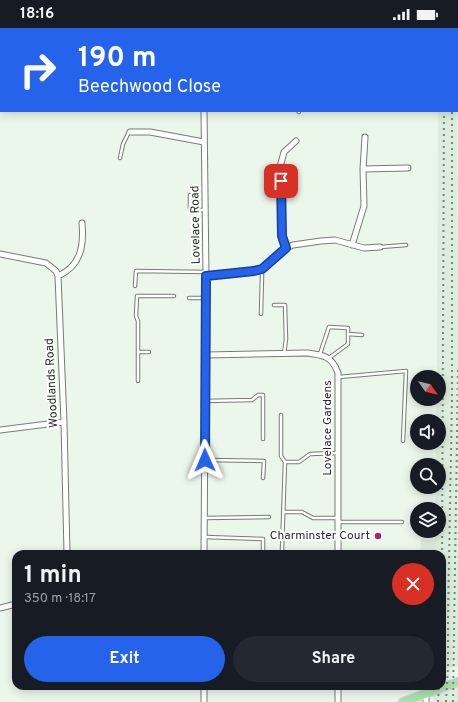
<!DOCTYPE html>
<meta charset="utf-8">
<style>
:root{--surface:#171b24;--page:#242831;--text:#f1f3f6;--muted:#9ea1a6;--accent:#2563eb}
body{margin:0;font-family:Overpass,sans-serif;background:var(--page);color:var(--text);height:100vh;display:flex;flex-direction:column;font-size:15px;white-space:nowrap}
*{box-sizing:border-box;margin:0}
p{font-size:13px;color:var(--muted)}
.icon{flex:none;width:22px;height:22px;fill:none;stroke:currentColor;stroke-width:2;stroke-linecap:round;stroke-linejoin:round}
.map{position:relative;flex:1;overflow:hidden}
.sheet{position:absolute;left:12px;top:522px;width:434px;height:140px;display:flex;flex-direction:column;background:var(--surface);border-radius:12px;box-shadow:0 2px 10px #0003}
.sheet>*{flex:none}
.hud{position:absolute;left:0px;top:0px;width:458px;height:84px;box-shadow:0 2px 10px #0003;background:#2563eb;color:#fff;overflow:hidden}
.needle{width:26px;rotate:124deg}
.tools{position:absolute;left:410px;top:342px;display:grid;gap:8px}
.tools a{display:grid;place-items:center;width:36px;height:36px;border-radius:50%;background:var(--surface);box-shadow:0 2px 10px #0003;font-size:20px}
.pin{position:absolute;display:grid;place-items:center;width:34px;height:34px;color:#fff;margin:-17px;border-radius:8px;box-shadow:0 2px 6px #0006}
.me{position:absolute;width:44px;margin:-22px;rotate:359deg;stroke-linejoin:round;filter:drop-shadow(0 0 3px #0008)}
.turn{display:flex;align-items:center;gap:14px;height:84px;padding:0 12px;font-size:18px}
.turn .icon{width:52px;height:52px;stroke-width:2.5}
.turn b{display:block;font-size:28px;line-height:34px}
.round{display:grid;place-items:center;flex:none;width:42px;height:42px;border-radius:21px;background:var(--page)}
.head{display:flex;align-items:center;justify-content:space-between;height:68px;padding:0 12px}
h1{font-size:24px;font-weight:700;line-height:30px}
.button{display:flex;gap:8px;margin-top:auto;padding:8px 12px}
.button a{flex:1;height:46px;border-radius:24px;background:var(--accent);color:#fff;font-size:16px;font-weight:700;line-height:46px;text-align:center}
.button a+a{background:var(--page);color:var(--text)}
.status{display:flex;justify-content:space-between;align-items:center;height:28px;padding:0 20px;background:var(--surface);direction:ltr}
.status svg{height:11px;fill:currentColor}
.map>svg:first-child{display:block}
.built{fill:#ddeddd}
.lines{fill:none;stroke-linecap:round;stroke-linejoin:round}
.lane-casing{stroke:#747d74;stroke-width:4.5}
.street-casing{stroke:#747d74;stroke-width:7}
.secondary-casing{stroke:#747d74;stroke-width:9}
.primary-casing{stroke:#d4d5d4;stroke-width:10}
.lane{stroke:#fff;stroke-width:2.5}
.street{stroke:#fff;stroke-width:5}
.secondary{stroke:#d4f0d5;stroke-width:7}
.primary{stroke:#aae0ab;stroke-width:8}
.rail{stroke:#7c837c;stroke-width:2;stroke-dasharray:2 4;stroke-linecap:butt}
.route-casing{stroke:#184099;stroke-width:10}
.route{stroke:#2563eb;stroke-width:7}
.poi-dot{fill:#ab246a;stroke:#fff;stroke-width:1.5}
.labels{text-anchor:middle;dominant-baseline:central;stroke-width:4;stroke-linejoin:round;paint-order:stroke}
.street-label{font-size:12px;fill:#282c28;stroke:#fff}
.poi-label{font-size:12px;fill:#282c28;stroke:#fff;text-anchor:end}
</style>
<div class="status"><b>18:16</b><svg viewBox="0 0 49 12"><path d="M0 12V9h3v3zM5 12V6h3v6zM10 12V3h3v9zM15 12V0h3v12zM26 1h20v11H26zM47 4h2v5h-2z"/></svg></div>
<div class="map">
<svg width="458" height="674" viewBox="0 0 458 674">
<rect width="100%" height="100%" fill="#ecf7ec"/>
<path class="built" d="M457 22 458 639 442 640V526H420L421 511 435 512V503H439V481H435L436 459H439V437H436V415H439V393H436V371H439V349H437L438 83H457Z
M458 658V674H433V667Z"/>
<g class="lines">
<defs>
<path id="lane" d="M19 1V0
M156 1V0
M300 1V0
M0 34 1 33
M298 83 299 84
M120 130 123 116 129 104
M190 167V182H205
M380 219 406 217
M260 241 262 247 261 286
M135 258 136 243 206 244
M189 270H205
M274 277H285L286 311 284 326
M348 306 362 307
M138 324H149
M320 326 329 299 348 300V316L329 330
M339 349 406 343 403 413
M138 353V293L136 288 137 268H174
M205 373 252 372 258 367H263V411
M281 387V428L285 434
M206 432 264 433 263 450
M283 484H302L313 490H338
M205 490 269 489
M339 494H402
M205 509 263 511V526
M282 522 285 434H299L310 426 338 425"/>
<path id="street" d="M66 1V0
M215 1V0
M204 83 206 249 204 526
M130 104H150L204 114
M363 141 408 140
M352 217 364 178 363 141 365 109
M286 220 293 217 321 213 335 212 364 220 380 219
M0 226 46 235 56 243 58 248 64 394 67 526
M58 248C81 238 84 218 82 195
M206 249 253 243 262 241 286 220 281 208 280 139 284 124 296 113
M206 327 307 325C323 327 332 328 338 345V526
M0 402 64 394
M0 580 16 576
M204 658V674
M338 658V674
M426 665V674"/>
<path id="secondary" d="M342 0 350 1
M416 1V0
M457 16H458"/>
<path id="primary" d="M403 674 458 654"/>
</defs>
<use href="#lane" class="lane-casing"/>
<use href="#street" class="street-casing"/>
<use href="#secondary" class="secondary-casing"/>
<use href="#primary" class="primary-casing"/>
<use href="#lane" class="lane"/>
<use href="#street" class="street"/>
<use href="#secondary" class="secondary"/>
<use href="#primary" class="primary"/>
<path class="rail" d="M445 0V1
M453 1V0
M442 534 444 83
M438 674 439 658
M446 674 448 640V590L452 370V83
M453 674 458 341"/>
</g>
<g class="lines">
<defs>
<path id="route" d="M205 432 206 248 254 243 262 241 286 220 282 208 281 153"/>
</defs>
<use href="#route" class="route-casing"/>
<use href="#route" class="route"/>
</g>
<circle class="poi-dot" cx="378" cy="508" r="4"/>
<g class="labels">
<g class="street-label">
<text transform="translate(196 197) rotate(-91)">Lovelace Road</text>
<text transform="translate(52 355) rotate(-93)">Woodlands Road</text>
<text transform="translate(328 400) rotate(-90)">Lovelace Gardens</text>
</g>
<g class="poi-label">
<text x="370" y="508">Charminster Court</text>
</g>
</g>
</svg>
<div class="tools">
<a><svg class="needle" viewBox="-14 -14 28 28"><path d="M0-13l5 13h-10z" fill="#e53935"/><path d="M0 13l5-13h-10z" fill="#9ea1a6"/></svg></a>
<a><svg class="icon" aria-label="sound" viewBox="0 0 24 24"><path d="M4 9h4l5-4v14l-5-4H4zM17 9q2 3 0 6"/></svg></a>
<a><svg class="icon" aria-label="search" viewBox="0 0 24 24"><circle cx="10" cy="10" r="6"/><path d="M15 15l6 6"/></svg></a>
<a><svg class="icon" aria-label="layers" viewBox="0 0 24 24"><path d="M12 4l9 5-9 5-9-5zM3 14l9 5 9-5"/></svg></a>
</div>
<div class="pin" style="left:281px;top:153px;background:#d93025"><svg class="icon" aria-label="arrive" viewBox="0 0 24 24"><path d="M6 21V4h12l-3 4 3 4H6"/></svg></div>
<svg class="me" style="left:205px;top:432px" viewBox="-20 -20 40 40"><path d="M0-17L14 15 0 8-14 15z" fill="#2563eb" stroke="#fff" stroke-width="4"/></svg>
<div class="hud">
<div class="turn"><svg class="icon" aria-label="right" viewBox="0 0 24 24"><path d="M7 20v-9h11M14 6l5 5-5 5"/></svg><div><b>190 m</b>Beechwood Close</div></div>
</div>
<section class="sheet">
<div class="head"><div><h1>1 min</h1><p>350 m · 18:17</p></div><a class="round" style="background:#d93025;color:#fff"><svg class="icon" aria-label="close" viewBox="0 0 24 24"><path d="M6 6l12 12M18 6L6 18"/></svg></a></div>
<div class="button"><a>Exit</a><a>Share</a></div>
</section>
</div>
